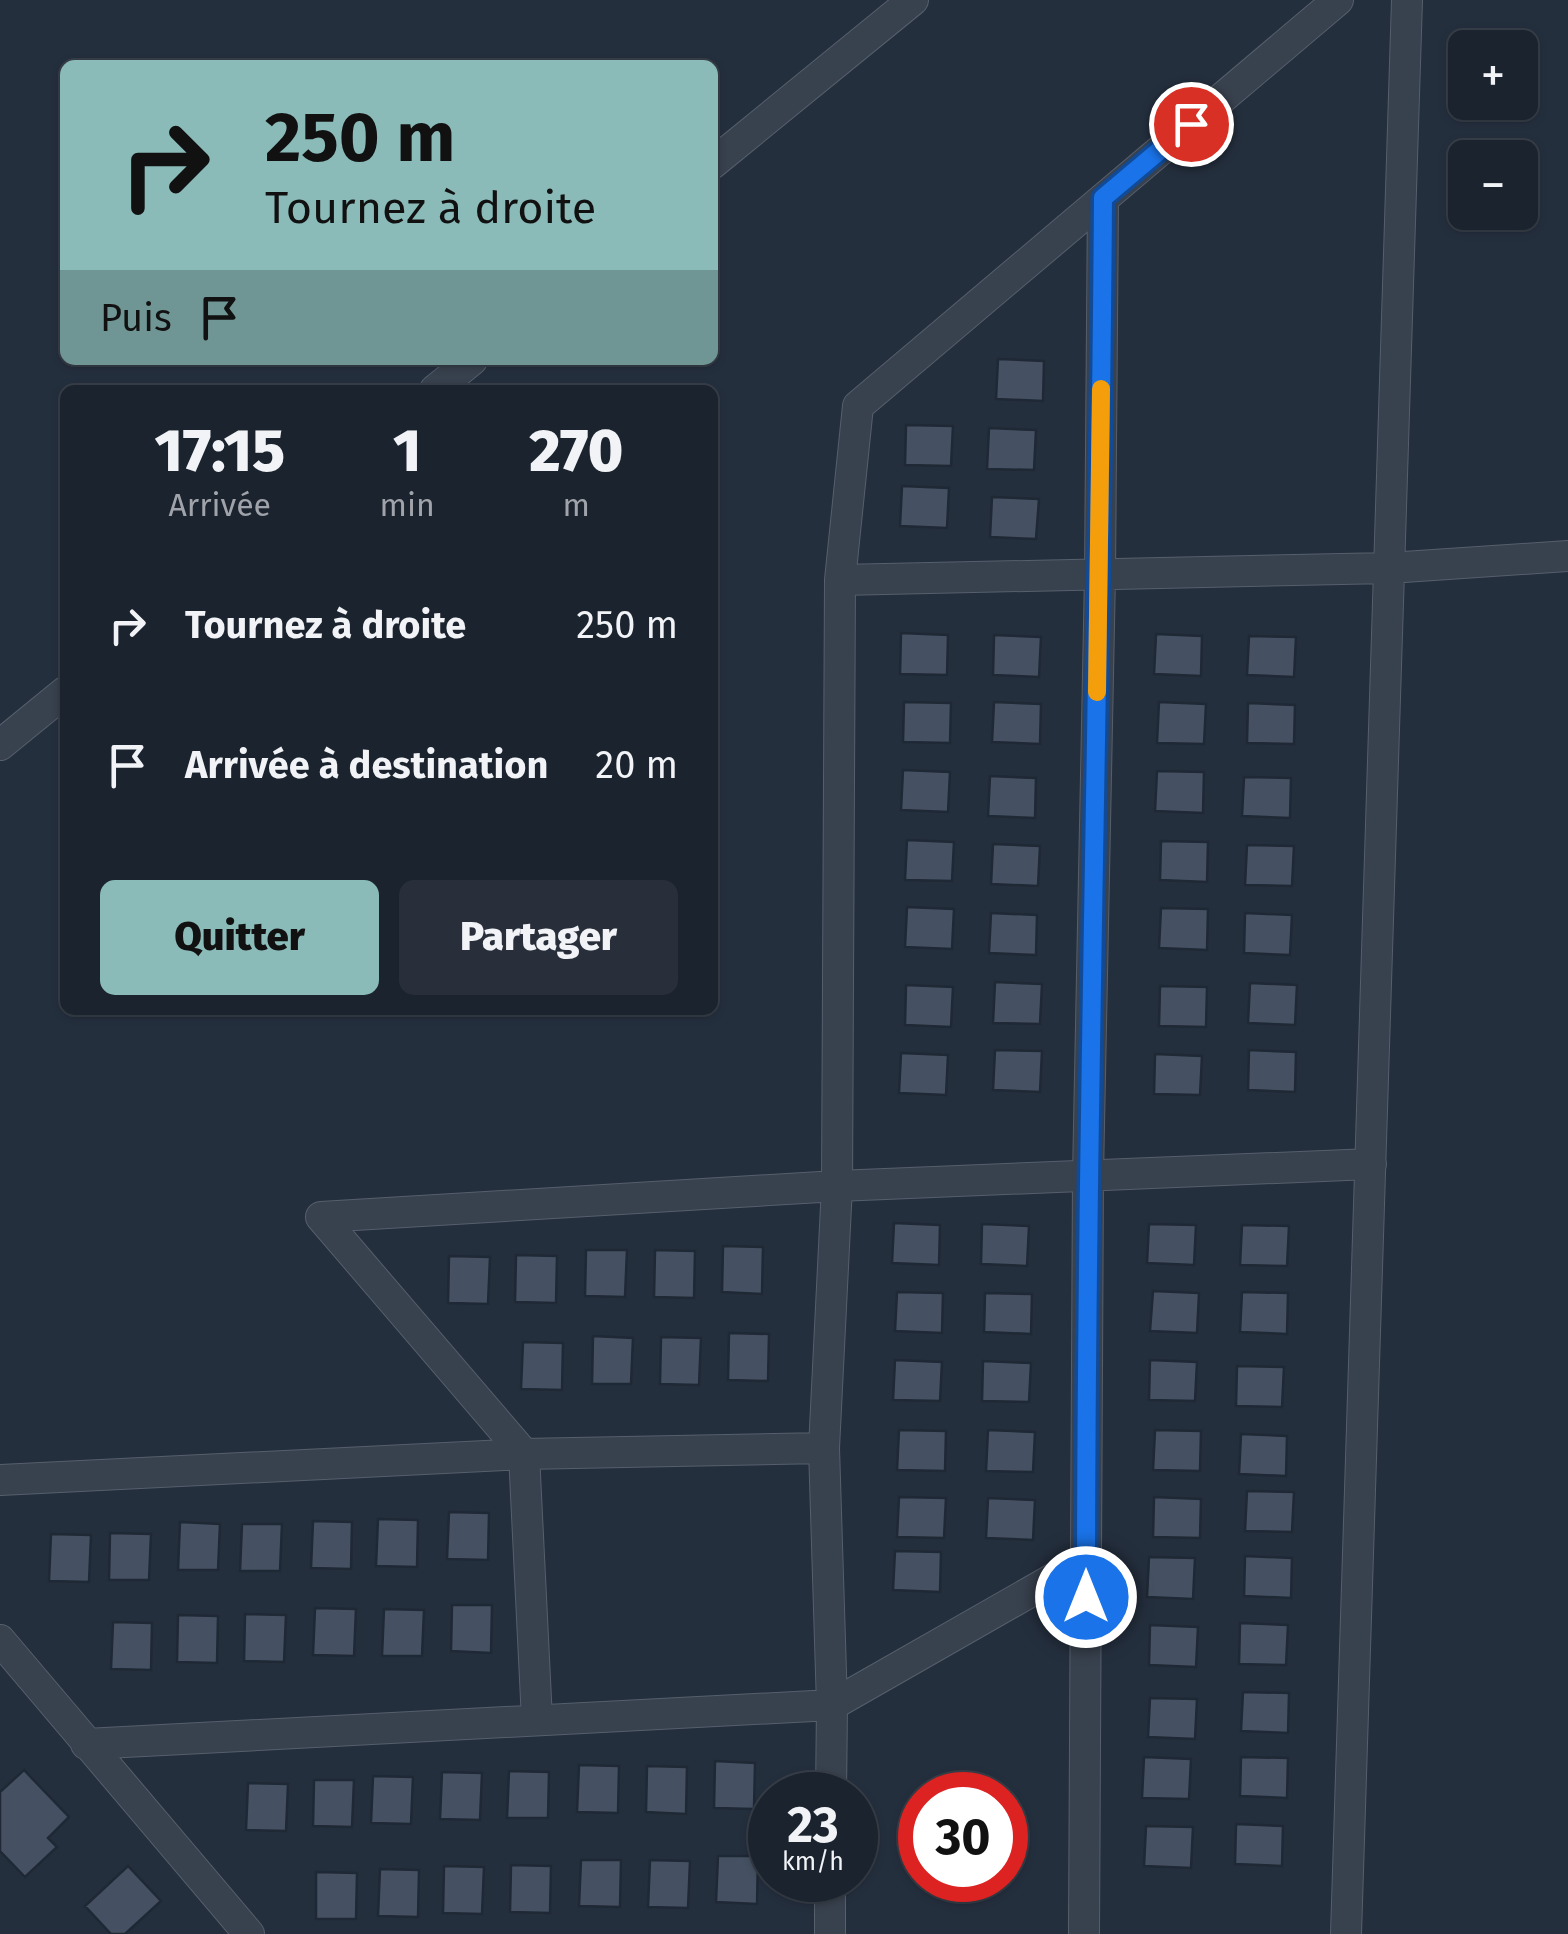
<!DOCTYPE html>
<html lang="fr">
<meta charset="utf-8">
<style>
:root{--surface:#1b232e;--page:#282f3a;--text:#f1f3f6;--muted:#a0a4aa;--line:#39404a;--accent:#8bbbb9}
body{margin:0;font-family:"Fira Sans",sans-serif;background:var(--page);color:var(--text);height:100vh;display:flex;flex-direction:column;font-size:38px;white-space:nowrap}
*{box-sizing:border-box;margin:0}
p{font-size:32px;color:var(--muted)}
.icon{flex:none;width:55px;height:55px;fill:none;stroke:currentColor;stroke-width:2;stroke-linecap:round;stroke-linejoin:round}
.map{position:relative;flex:1;overflow:hidden}
.side{position:absolute;left:60px;top:385px;width:658px;height:630px;display:flex;flex-direction:column;background:var(--surface);border-radius:15px;box-shadow:0 2px 8px #0004,0 0 0 2px var(--line)}
.side>*{flex:none}
.top-card{position:absolute;left:60px;top:60px;width:658px;height:305px;border-radius:15px;box-shadow:0 2px 8px #0004,0 0 0 2px var(--line);background:#8bbbb9;color:#111;overflow:hidden}
.buttons{position:absolute;left:1448px;top:30px;display:grid;gap:20px}
.buttons a{display:grid;place-items:center;width:90px;height:90px;border-radius:15px;background:var(--surface);box-shadow:0 2px 8px #0004,0 0 0 2px var(--line);font-size:50px}
.speed{position:absolute;left:748px;top:1772px;display:flex;gap:20px;font-size:50px;font-weight:700;text-align:center}
.speed>*{display:grid;place-content:center;width:130px;height:130px;border-radius:50%;background:var(--surface);box-shadow:0 2px 8px #0004,0 0 0 2px var(--line);line-height:1}
.speed small{font-size:25px;font-weight:400}
.speed .limit{border:15px solid #d22;background:#fff;color:#111}
.pin{position:absolute;display:grid;place-items:center;width:85px;height:85px;color:#fff;margin:-42px;border:5px solid #fff;border-radius:50%;box-shadow:0 2px 10px #0007}
.me{position:absolute;width:110px;margin:-55px;rotate:0deg;stroke-linejoin:round;filter:drop-shadow(0 0 8px #0008)}
.turn{display:flex;align-items:center;gap:35px;height:210px;padding:0 40px;font-size:45px}
.turn .icon{width:130px;height:130px;stroke-width:2.5}
.turn b{display:block;font-size:70px;line-height:85px}
.then{display:flex;align-items:center;height:95px;padding:0 40px;background:#0003;gap:20px;font-size:38px}
.eta{display:flex;justify-content:space-evenly;align-items:center;height:170px;text-align:center}
.eta b{font-size:60px;font-weight:800;line-height:70px}
.action{display:flex;gap:20px;margin-top:auto;padding:20px 40px}
.action a{flex:1;height:115px;border-radius:15px;background:var(--accent);color:#111;font-size:40px;font-weight:800;line-height:115px;text-align:center}
.action a+a{background:var(--page);color:var(--text)}
ul{padding:0;list-style:none}
li{display:flex;align-items:center;gap:30px;height:140px;padding:0 40px}
li div{flex:1}
li b{display:block;font-size:38px}
li em{font-style:normal}
.map>svg:first-child{display:block}
.building{fill:#455162;stroke:#1f2835;stroke-width:2.5}
.lines{fill:none;stroke-linecap:round;stroke-linejoin:round}
.minor-casing{stroke:#565f6c;stroke-width:32}
.minor{stroke:#38414e;stroke-width:30}
.route-casing{stroke:#114b97;stroke-width:25}
.route{stroke:#1a73e8;stroke-width:18}
.slow{stroke:#f59e0b;stroke-width:18}
</style>
<div class="map">
<svg width="1568" height="1934" viewBox="0 0 1568 1934">
<rect width="100%" height="100%" fill="#242f3e"/>
<path class="building" d="M998 359 1044 361 1043 401 996 399Z
M906 425 953 426 951 466 905 465Z
M989 428 1036 430 1034 470 987 469Z
M902 486 949 488 947 528 900 526Z
M992 497 1039 499 1036 539 990 537Z
M901 633 948 635 947 675 900 674Z
M1156 634 1202 636 1201 676 1154 674Z
M994 635 1041 637 1039 677 993 675Z
M1249 636 1296 637 1294 677 1247 675Z
M904 702 951 703 950 743 903 742Z
M994 702 1041 704 1040 744 992 742Z
M1159 702 1206 704 1204 744 1157 743Z
M1248 703 1295 705 1294 744 1247 743Z
M903 770 950 772 948 812 901 810Z
M1157 771 1204 772 1203 813 1155 811Z
M990 776 1036 778 1035 818 988 816Z
M1244 777 1291 778 1290 818 1242 816Z
M907 840 954 842 952 881 905 880Z
M1161 841 1208 842 1207 882 1160 880Z
M993 844 1040 846 1038 886 991 884Z
M1247 845 1294 846 1292 886 1245 885Z
M907 907 954 909 952 949 905 947Z
M1161 908 1208 909 1207 950 1159 948Z
M991 913 1037 915 1036 955 989 953Z
M1245 913 1292 915 1290 955 1244 953Z
M995 982 1042 984 1040 1024 993 1023Z
M1250 983 1297 985 1295 1025 1248 1023Z
M906 985 953 987 951 1027 905 1025Z
M1160 986 1207 987 1206 1027 1159 1026Z
M995 1050 1042 1051 1040 1092 993 1090Z
M1249 1050 1296 1052 1295 1092 1248 1090Z
M901 1053 948 1055 946 1095 899 1093Z
M1155 1054 1202 1056 1200 1095 1154 1094Z
M894 1223 940 1225 939 1265 892 1263Z
M982 1224 1029 1226 1027 1266 981 1264Z
M1149 1224 1196 1225 1194 1265 1147 1263Z
M1242 1225 1289 1226 1287 1266 1240 1265Z
M723 1246 763 1247 762 1294 722 1292Z
M586 1250H627L625 1297 585 1296Z
M655 1250 695 1251 694 1298 654 1297Z
M516 1255 557 1256 556 1303 515 1302Z
M449 1256 490 1257 488 1304 448 1303Z
M1153 1291 1199 1293 1197 1333 1150 1331Z
M897 1292 943 1293 942 1333 895 1331Z
M1242 1292 1288 1293 1287 1334 1240 1332Z
M985 1293 1032 1294 1031 1334 984 1332Z
M729 1333 769 1334 768 1381 728 1380Z
M593 1336 633 1338 631 1384H592Z
M661 1337 701 1338 699 1385 660 1384Z
M523 1342 563 1343 562 1390 521 1389Z
M895 1360 942 1362 940 1401 893 1400Z
M1150 1360 1197 1362 1195 1401 1149 1400Z
M983 1361 1031 1363 1029 1402 982 1401Z
M1237 1366 1284 1367 1282 1407 1236 1406Z
M899 1430 946 1431 945 1471 897 1470Z
M988 1430 1035 1432 1033 1472 986 1471Z
M1155 1430 1201 1431 1200 1471 1153 1470Z
M1241 1434 1287 1436 1286 1476 1239 1474Z
M1247 1491 1294 1492 1292 1532 1245 1531Z
M899 1497 946 1498 944 1538 897 1537Z
M1154 1497 1201 1499 1200 1538 1153 1537Z
M988 1498 1035 1500 1033 1540 986 1538Z
M449 1512 489 1513 488 1560 447 1559Z
M378 1519 418 1520 417 1567 376 1566Z
M313 1521 352 1522 351 1569 311 1568Z
M180 1522 220 1524 218 1570H178Z
M242 1524H282L280 1571H240Z
M110 1533 151 1534 149 1580H109Z
M51 1534 91 1535 89 1582 49 1581Z
M895 1551 941 1552 940 1592 893 1590Z
M1245 1556 1292 1558 1291 1598 1244 1596Z
M1149 1557 1195 1558 1193 1599 1147 1597Z
M452 1605H492L491 1653 451 1651Z
M315 1608 356 1609 354 1656 313 1655Z
M384 1609 424 1610 422 1656H382Z
M245 1614 286 1615 284 1662 244 1661Z
M178 1615 218 1616 217 1663 177 1662Z
M113 1622 152 1623 151 1670 111 1669Z
M1240 1623 1288 1625 1286 1665 1239 1664Z
M1150 1625 1198 1627 1196 1667 1149 1665Z
M1243 1692 1289 1693 1288 1733 1241 1731Z
M1150 1698 1197 1699 1195 1739 1148 1737Z
M1144 1757 1191 1759 1189 1799 1142 1798Z
M1241 1757 1288 1758 1287 1798 1240 1796Z
M715 1761 755 1763 754 1809 714 1808Z
M579 1765 619 1766 618 1813 577 1812Z
M647 1766 687 1767 686 1814 646 1812Z
M24 1770 69 1817 48 1838 57 1847 25 1877 0 1851V1792Z
M509 1771 549 1772 548 1818H507Z
M442 1772 482 1773 480 1820 440 1819Z
M373 1776 413 1777 411 1824 371 1823Z
M314 1780H354L352 1827 313 1826Z
M248 1783 288 1784 286 1831 246 1830Z
M1236 1824 1283 1826 1282 1866 1235 1864Z
M1146 1826 1193 1827 1191 1868 1144 1866Z
M718 1856H758L757 1904 716 1902Z
M581 1860H621L620 1907 579 1906Z
M650 1860 690 1861 688 1908 648 1907Z
M511 1865 551 1866 550 1913 510 1912Z
M128 1866 161 1901 125 1934H111L85 1906Z
M444 1866 484 1867 482 1914 443 1913Z
M380 1869 419 1870 418 1917 378 1916Z
M316 1872 357 1873 356 1919H316Z"/>
<g class="lines">
<defs>
<path id="minor" d="M712 164 913 0
M435 390 472 360
M840 580 1389 568 1568 556
M0 745 65 692
M321 1217 837 1186 1371 1164
M321 1217 524 1454 537 1720
M0 1480 524 1454 824 1448
M0 1640 249 1934
M86 1744 832 1705 1086 1560
M831 1795 832 1705 824 1448 837 1186 840 580 858 406 1338 0
M830 1934V1880
M1084 1934 1088 1176 1100 574 1103 199
M1346 1934 1407 0"/>
</defs>
<use href="#minor" class="minor-casing"/>
<use href="#minor" class="minor"/>
</g>
<g class="lines">
<defs>
<path id="route" d="M1086 1597C1086 1131 1100 665 1103 198L1191 124"/>
</defs>
<use href="#route" class="route-casing"/>
<use href="#route" class="route"/>
<path class="slow" d="M1097 692 1101 389"/>
</g>
</svg>
<div class="buttons">
<a>+</a>
<a>−</a>
</div>
<div class="speed"><div>23<small>km/h</small></div><div class="limit">30</div></div>
<div class="pin" style="left:1191px;top:124px;background:#d93025"><svg class="icon" aria-label="arrive" viewBox="0 0 24 24"><path d="M6 21V4h12l-3 4 3 4H6"/></svg></div>
<svg class="me" style="left:1086px;top:1597px" viewBox="-20 -20 40 40"><circle r="17" fill="#1a73e8" stroke="#fff" stroke-width="3"/><path d="M0-11L8 9 0 5-8 9z" fill="#fff"/></svg>
<div class="top-card">
<div class="turn"><svg class="icon" aria-label="right" viewBox="0 0 24 24"><path d="M7 20v-9h11M14 6l5 5-5 5"/></svg><div><b>250 m</b>Tournez à droite</div></div>
<div class="then">Puis<svg class="icon" aria-label="arrive" viewBox="0 0 24 24"><path d="M6 21V4h12l-3 4 3 4H6"/></svg></div>
</div>
<section class="side">
<div class="eta">
<div><b>17:15</b><p>Arrivée</p></div>
<div><b>1</b><p>min</p></div>
<div><b>270</b><p>m</p></div>
</div>
<ul>
<li><svg class="icon" aria-label="right" viewBox="0 0 24 24"><path d="M7 20v-9h11M14 6l5 5-5 5"/></svg><div><b>Tournez à droite</b></div><em>250 m</em></li>
<li><svg class="icon" aria-label="arrive" viewBox="0 0 24 24"><path d="M6 21V4h12l-3 4 3 4H6"/></svg><div><b>Arrivée à destination</b></div><em>20 m</em></li>
</ul>
<div class="action"><a>Quitter</a><a>Partager</a></div>
</section>
</div>
